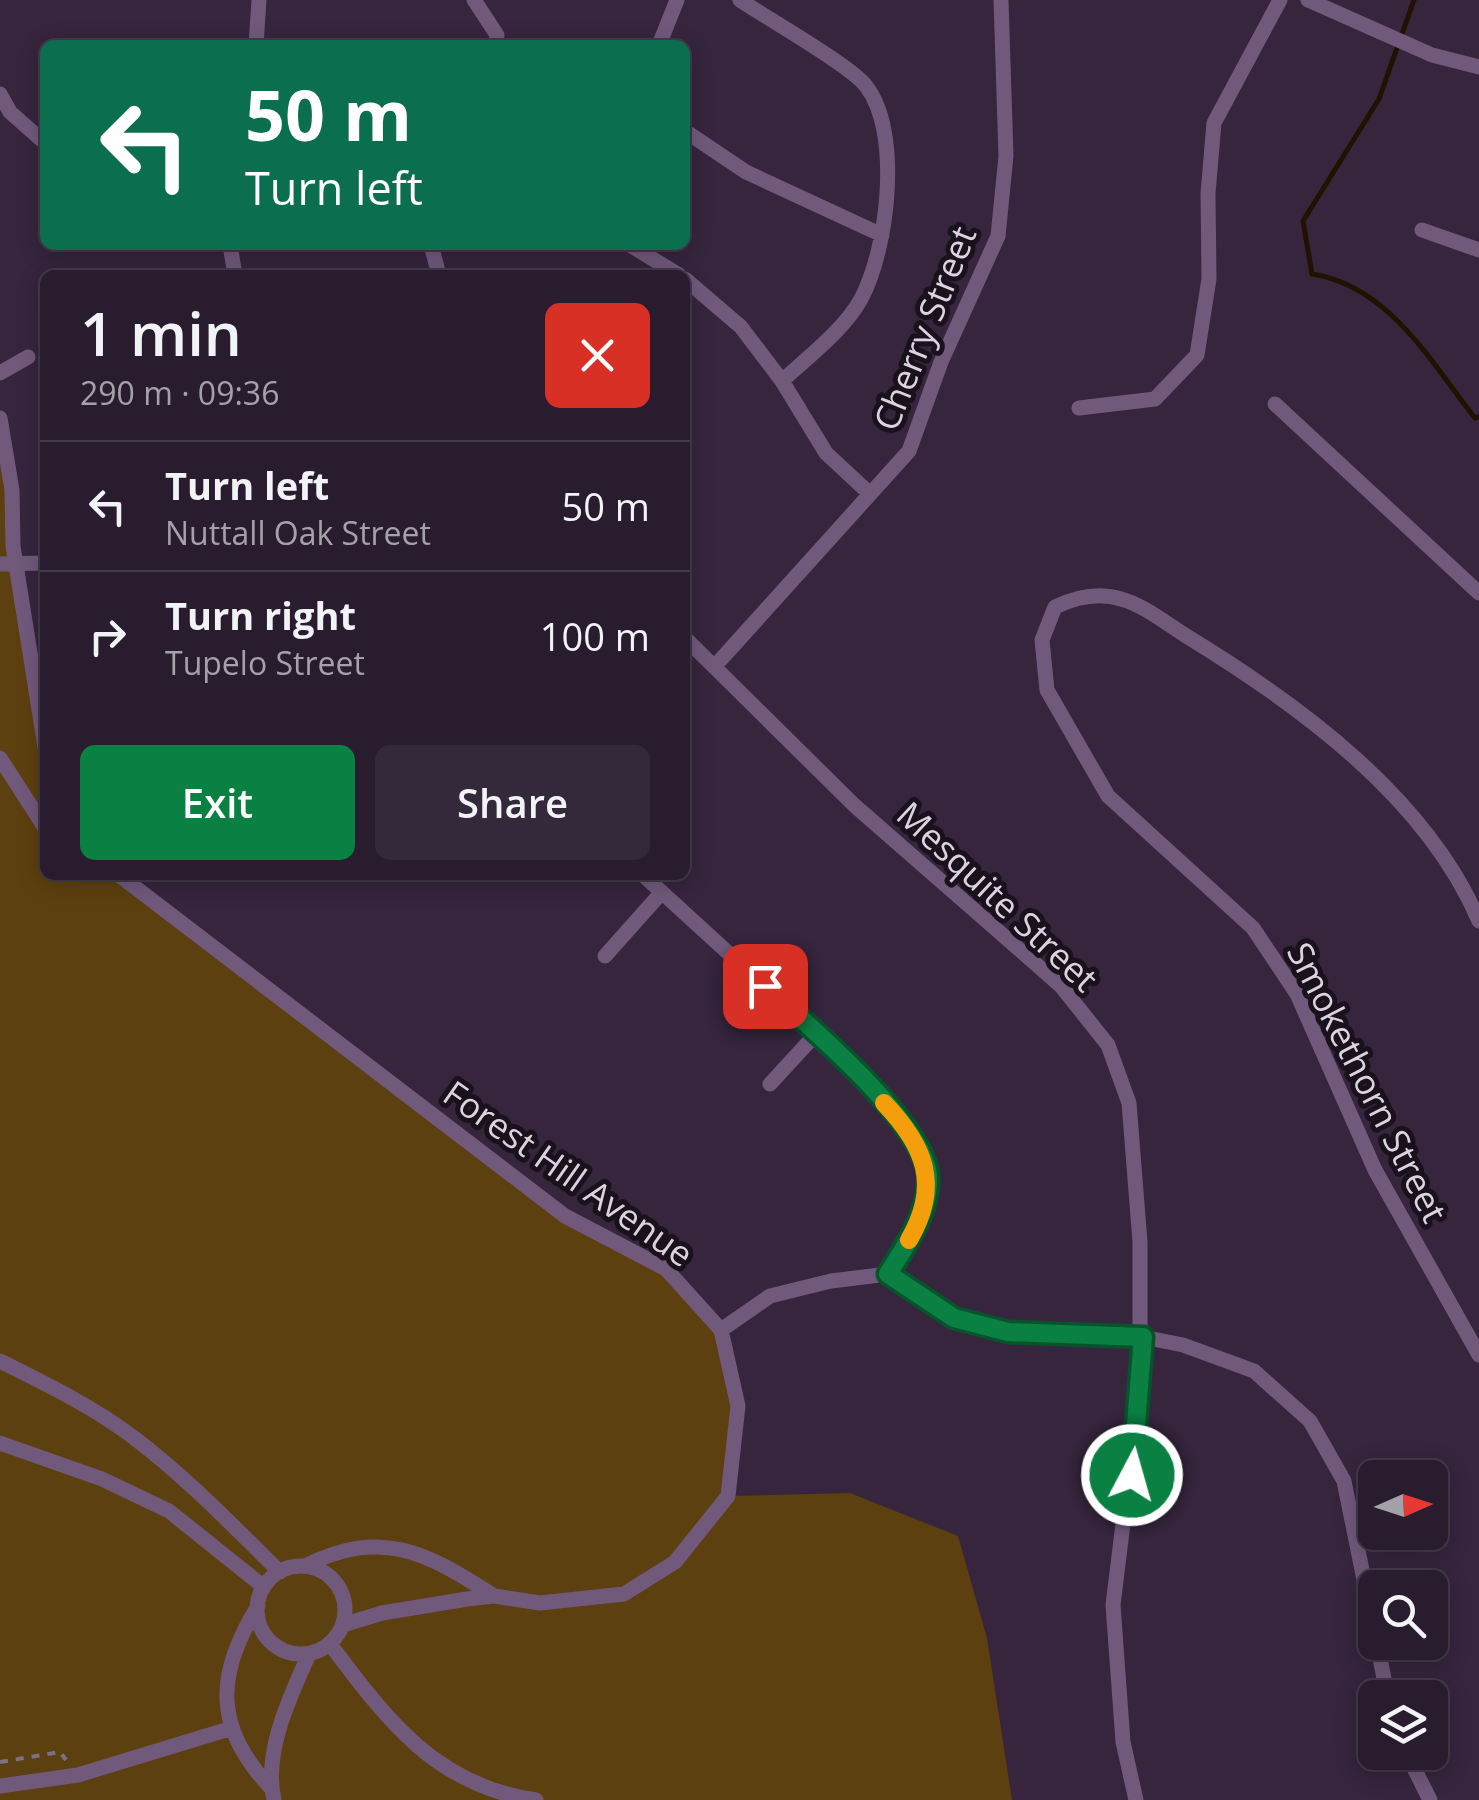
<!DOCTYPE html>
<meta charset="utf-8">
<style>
:root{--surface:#281c2e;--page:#34293a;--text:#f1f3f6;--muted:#a5a1aa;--line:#443a4a;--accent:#0b8043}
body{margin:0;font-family:"Open Sans",sans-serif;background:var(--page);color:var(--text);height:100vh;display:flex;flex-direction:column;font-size:38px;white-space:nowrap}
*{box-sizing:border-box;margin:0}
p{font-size:32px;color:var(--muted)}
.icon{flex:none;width:55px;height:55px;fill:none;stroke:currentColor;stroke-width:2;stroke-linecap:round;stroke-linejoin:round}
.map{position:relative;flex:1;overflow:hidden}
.details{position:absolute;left:40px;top:270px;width:650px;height:610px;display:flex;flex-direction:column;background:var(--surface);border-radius:15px;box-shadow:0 5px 25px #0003,0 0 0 2px var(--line)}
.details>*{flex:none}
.banner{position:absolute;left:40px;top:40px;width:650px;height:210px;border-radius:15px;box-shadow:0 5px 25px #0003,0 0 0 2px var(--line);background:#0b6e4f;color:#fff;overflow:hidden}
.needle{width:65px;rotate:87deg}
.controls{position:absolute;left:1358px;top:1460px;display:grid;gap:20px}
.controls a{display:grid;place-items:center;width:90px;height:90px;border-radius:15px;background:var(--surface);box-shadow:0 5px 25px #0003,0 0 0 2px var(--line);font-size:50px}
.pin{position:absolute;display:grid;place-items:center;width:85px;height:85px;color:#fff;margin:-42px;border-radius:20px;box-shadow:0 5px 15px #0006}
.me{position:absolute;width:110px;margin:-55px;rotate:6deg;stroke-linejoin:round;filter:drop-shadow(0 0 8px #0008)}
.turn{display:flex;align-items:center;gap:35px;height:210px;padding:0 40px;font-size:45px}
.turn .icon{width:130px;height:130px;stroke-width:2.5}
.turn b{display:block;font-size:70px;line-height:85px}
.round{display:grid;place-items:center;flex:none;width:105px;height:105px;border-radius:15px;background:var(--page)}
.head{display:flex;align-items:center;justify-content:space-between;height:170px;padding:0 40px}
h1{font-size:60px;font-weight:600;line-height:75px}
.cta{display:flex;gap:20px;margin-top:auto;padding:20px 40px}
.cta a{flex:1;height:115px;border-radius:15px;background:var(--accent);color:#fff;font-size:40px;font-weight:600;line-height:115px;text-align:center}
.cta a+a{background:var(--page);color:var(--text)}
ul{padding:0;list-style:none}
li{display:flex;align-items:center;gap:30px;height:130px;padding:0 40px;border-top:2px solid var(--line)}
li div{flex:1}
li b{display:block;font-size:38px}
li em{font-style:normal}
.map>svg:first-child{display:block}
.green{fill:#5d400f}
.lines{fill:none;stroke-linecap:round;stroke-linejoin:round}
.stream{stroke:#211200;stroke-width:5}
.path{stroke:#7e7084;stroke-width:4;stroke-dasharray:8 8;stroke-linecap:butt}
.minor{stroke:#71597c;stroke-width:15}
.route-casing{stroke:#07532c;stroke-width:25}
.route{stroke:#0b8043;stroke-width:18}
.slow{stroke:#f59e0b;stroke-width:18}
.labels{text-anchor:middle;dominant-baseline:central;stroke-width:10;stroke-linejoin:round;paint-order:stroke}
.street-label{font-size:35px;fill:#dcd2e1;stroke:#19121c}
</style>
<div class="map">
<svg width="1479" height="1800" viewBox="0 0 1479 1800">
<rect width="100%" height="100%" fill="#36253d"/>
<path class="green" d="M0 418 45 747V875H119L565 1216 666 1269 721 1330 738 1406 729 1496 850 1493 958 1536 987 1638 1012 1800H0Z"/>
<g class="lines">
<path class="stream" d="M1414 0 1379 99 1303 221 1312 274C1389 286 1430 361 1475 418L1479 417"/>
<path class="path" d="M0 1762 60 1752 66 1760"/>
<path class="minor" d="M474 0 497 35 496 45
M740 0C765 17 851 66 866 86 902 132 888 249 861 299 844 330 808 357 782 381
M1308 0 1432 55 1479 67
M256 45 259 0
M659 45 677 0
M0 94 10 112 45 143
M685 131 746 172 882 235
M1422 230 1479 250
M230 245 235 275
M431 245 439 275
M630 245 679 275
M685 279 741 327 782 381 826 453 869 493
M0 373 28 357
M1275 404 1479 593
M1079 408 1155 399 1197 355 1209 279 1208 193 1214 123 1280 0
M0 418 12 490 13 546 45 747
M0 564 45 563
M685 638 854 805 1061 986 1108 1045 1129 1103 1140 1242V1385L1113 1605 1123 1742 1136 1800
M715 666 909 451 941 362 998 236 1006 156 1001 0
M0 758 45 828
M119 875 565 1216 666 1269 721 1330 738 1406 728 1496 675 1562 624 1594 540 1603 494 1596 467 1599 382 1613 343 1625
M643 875 831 1047 912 1133 928 1175 919 1223 888 1274
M1479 921C1426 797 1299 705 1188 637 1168 625 1144 605 1121 599 1098 592 1076 597 1055 607L1042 640 1047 690 1108 796 1253 928 1297 994 1375 1170 1479 1355
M605 956 662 892
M770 1084 816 1034
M721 1330 770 1296 831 1281 888 1274 954 1318 1008 1332 1143 1337 1183 1345 1254 1371 1310 1421 1344 1481 1388 1698
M0 1361C46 1384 92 1406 133 1437 186 1477 232 1525 280 1572
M0 1443 102 1479 169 1511 264 1587
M257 1610a44 44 0 1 1 88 0a44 44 0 1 1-88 0Z
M305 1566C383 1527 427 1553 494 1596
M258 1606C215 1675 214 1728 271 1788
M330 1644C387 1720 436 1786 536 1800
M1406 1752 1430 1800
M0 1786 78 1775 229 1729
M274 1800C263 1752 290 1697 309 1654"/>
</g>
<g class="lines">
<defs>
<path id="route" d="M765 986C805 1023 925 1123 928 1176 930 1212 906 1245 888 1274L954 1318 1008 1332 1143 1337 1132 1475"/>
</defs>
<use href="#route" class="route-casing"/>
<use href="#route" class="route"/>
<path class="slow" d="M884 1103C925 1146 941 1185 909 1240"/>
</g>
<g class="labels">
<g class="street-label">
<text transform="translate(924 328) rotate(-68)">Cherry Street</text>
<text transform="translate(998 896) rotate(43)">Mesquite Street</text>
<text transform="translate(1368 1082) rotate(63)">Smokethorn Street</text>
<text transform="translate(569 1173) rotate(35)">Forest Hill Avenue</text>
</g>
</g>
</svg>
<div class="controls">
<a><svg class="needle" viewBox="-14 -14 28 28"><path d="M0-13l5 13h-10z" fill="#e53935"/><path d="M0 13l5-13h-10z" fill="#a5a1aa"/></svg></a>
<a><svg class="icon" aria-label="search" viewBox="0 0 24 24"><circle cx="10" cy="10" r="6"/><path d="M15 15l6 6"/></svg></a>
<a><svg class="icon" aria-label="layers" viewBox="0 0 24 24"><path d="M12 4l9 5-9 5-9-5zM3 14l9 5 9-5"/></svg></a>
</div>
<div class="pin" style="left:765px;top:986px;background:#d93025"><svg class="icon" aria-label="arrive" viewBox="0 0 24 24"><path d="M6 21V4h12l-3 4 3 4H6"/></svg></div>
<svg class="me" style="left:1132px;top:1475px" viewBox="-20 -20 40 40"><circle r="17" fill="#0b8043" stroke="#fff" stroke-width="3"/><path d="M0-11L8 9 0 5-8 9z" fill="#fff"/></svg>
<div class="banner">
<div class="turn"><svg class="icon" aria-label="left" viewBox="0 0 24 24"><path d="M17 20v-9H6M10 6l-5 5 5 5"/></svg><div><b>50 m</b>Turn left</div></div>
</div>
<section class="details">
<div class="head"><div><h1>1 min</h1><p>290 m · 09:36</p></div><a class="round" style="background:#d93025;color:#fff"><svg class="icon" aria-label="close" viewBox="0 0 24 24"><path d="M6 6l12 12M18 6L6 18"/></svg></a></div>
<ul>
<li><svg class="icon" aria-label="left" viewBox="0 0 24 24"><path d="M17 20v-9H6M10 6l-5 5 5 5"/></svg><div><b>Turn left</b><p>Nuttall Oak Street</p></div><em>50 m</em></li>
<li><svg class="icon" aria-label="right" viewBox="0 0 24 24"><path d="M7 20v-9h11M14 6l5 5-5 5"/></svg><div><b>Turn right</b><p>Tupelo Street</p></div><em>100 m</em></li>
</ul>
<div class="cta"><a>Exit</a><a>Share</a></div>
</section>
</div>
